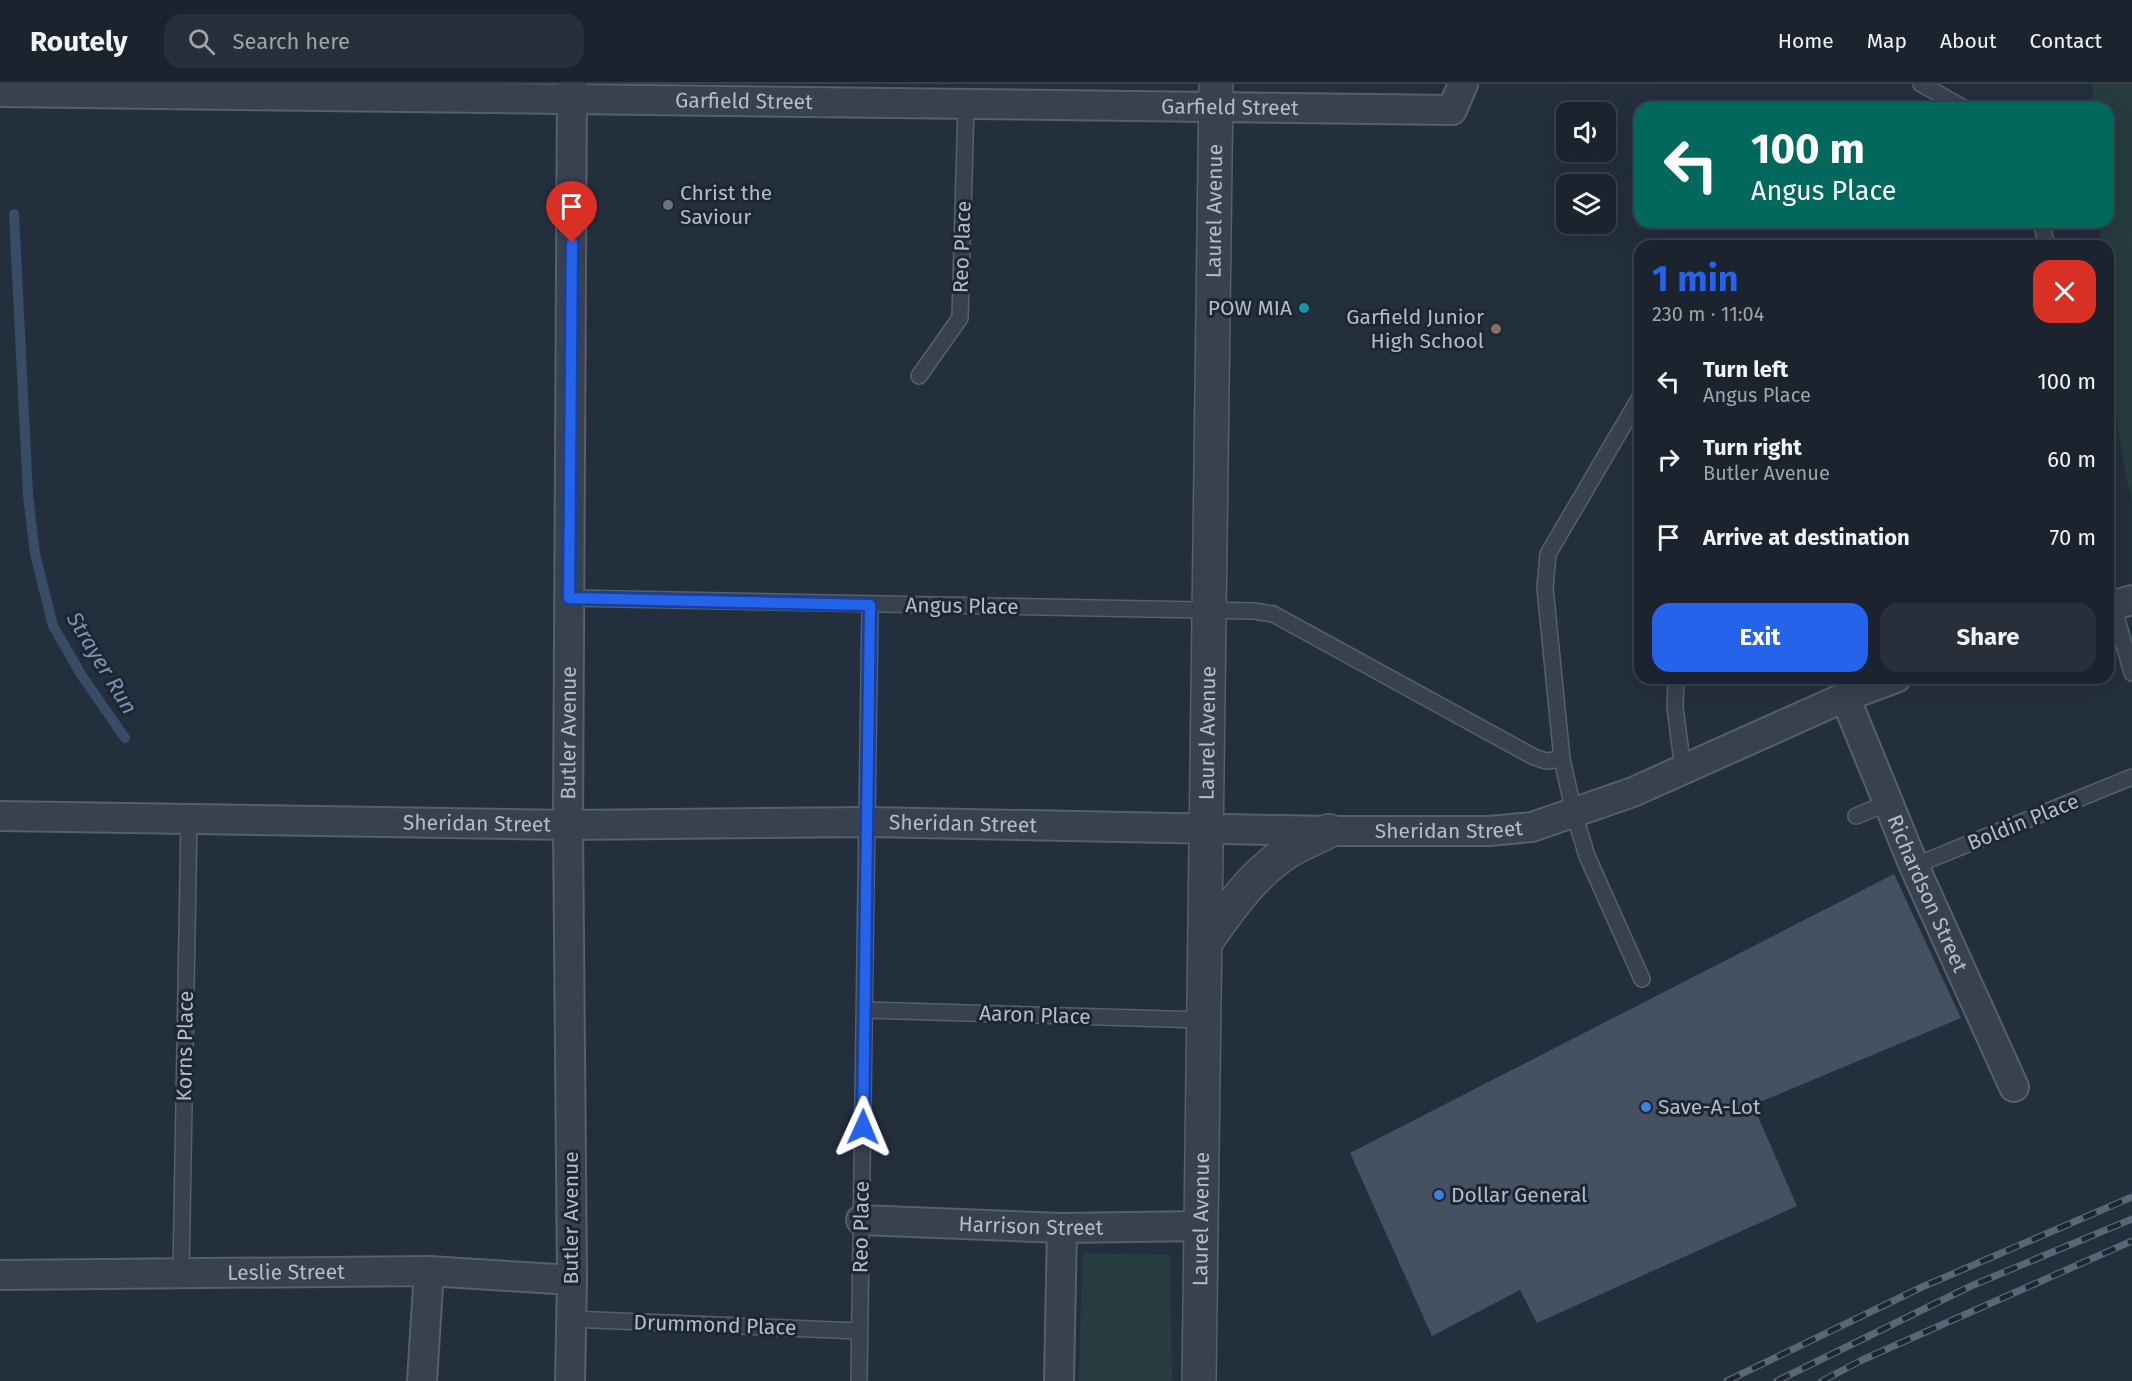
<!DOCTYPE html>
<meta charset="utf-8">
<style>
:root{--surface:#1b232e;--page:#282f3a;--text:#f1f3f6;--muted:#a0a4aa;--line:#39404a;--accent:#2563eb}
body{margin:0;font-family:"Fira Sans",sans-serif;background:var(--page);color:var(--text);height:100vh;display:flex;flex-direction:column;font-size:22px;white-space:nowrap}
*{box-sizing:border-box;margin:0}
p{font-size:20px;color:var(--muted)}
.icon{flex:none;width:33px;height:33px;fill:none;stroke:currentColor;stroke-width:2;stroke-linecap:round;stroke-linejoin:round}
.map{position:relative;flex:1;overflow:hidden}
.sheet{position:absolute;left:1634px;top:156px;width:480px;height:444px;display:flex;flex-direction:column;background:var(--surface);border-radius:18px;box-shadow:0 6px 24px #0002,0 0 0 2px var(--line)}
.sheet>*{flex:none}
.hud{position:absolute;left:1634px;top:18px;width:480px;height:126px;border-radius:18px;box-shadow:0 6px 24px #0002,0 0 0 2px var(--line);background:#00695c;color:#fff;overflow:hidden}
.controls{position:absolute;left:1556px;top:18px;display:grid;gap:12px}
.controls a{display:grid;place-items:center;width:60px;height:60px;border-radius:12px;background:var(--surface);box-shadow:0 6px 24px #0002,0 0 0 2px var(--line);font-size:30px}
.pin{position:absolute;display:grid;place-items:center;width:51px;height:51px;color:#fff;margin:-62px -26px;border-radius:50% 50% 50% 0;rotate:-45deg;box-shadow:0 0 6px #0007}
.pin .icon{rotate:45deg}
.me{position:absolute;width:66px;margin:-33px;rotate:1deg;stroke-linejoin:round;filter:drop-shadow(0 0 4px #0008)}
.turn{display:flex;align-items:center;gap:21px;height:126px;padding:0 18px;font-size:27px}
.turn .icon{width:78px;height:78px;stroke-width:2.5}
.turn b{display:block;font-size:42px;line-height:51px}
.round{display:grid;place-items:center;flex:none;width:63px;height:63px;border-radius:18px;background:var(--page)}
.summary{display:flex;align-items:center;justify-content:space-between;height:102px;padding:0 18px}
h1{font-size:36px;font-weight:700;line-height:45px;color:var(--accent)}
.cta{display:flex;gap:12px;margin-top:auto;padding:12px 18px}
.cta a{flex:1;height:69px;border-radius:18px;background:var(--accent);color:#fff;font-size:24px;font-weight:700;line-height:69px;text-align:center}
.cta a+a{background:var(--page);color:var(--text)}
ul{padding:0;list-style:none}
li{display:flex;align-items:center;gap:18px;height:78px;padding:0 18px}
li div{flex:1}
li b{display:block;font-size:22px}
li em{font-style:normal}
header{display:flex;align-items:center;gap:36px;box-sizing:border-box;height:84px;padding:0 30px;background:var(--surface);border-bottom:2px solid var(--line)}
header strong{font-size:28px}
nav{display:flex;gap:33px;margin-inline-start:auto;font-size:21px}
.search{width:420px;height:54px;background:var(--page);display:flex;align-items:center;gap:15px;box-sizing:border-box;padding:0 21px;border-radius:18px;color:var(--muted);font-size:22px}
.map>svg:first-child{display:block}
.green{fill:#263c3f}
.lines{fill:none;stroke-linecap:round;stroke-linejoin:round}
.stream{stroke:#394c67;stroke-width:10}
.building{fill:#455162}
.service-casing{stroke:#565f6c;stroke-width:18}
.minor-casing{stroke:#565f6c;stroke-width:32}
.tertiary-casing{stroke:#565f6c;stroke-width:36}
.service{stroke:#38414e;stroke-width:15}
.minor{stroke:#38414e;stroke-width:28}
.tertiary{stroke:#38414e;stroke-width:33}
.rail-casing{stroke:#5a6575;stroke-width:7}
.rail{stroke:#1d2633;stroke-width:4.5;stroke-dasharray:14;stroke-linecap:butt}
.route-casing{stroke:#184099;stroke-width:15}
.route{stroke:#2563eb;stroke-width:10}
.worship-dot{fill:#6b7280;stroke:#1d2633;stroke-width:2}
.culture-dot{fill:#0f9aa8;stroke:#1d2633;stroke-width:2}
.education-dot{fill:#8d6e63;stroke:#1d2633;stroke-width:2}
.shop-dot{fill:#3f7fe0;stroke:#1d2633;stroke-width:2}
.labels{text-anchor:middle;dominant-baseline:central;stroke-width:6;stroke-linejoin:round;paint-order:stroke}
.street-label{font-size:21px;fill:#b4bcc9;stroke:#1d2633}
.poi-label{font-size:21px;fill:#b4bcc9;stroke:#1d2633;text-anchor:start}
.water-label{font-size:22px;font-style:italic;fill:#7c92b1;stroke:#1d2633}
</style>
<header>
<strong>Routely</strong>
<div class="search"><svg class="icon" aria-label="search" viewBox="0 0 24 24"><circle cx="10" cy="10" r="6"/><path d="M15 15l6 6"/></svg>Search here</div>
<nav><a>Home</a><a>Map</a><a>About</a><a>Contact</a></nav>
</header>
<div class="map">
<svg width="2132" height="1297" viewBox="0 0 2132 1297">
<rect width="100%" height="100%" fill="#242f3e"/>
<path class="green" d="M2092 0H2132V418C2112 334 2108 248 2108 162H2101L2099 138H2108V24H2093Z
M1082 1169 1171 1171 1172 1297H1079Z"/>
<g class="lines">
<path class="stream" d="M14 130 28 411 35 470 53 542 82 592 125 654"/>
</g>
<path class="building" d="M1894 790 1961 934 1753 1021 1797 1122 1537 1239 1520 1206 1432 1252 1350 1069Z"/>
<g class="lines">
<defs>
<path id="service" d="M1921 0 1964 24
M2041 138 2047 162
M919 292 960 234 966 22
M1640 313 1548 470 1545 504 1562 675 1574 729 1587 772 1642 895
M569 514 1254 527 1273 530 1534 673 1546 677 1562 675
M2113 521 2132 589
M1676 594 1675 623 1683 686
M1856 732 1887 719
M1914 782 2132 693
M865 926 1204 936
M181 1190 189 735
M571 1235 860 1247
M859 1297 870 521"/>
<g id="minor">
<path id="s1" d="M0 8 1452 26 1463 0"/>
<path d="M2108 523 2132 516"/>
<path id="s2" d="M1845 613 1914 782 2014 1003"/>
<path id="s3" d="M0 732 568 741 869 738 1329 747H1489L1532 743 1633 708 1845 613 1896 594"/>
<path id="s4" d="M861 1136 1062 1144 1200 1142"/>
<path id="s5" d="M0 1191 429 1187 572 1196"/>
<path d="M422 1297 429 1187"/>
<path id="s6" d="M570 1297 572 1196 568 741 572 0"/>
<path d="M1059 1297 1062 1144"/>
</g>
<g id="tertiary">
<path d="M1205 859C1228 826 1252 791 1287 768 1300 760 1315 754 1329 747"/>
<path id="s7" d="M1199 1297 1216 0"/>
</g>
</defs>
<use href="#service" class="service-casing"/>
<use href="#minor" class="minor-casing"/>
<use href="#tertiary" class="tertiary-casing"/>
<use href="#service" class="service"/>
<use href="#minor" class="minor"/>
<use href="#tertiary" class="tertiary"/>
<defs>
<path id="rail" d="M1727 1297 1922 1203 2132 1113
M1777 1297 1971 1202 2132 1135
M1822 1297 1862 1276 2132 1157"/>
</defs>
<use href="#rail" class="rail-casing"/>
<use href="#rail" class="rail"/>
</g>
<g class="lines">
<defs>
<path id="route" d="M572 159 569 514 870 521 863 1043"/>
</defs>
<use href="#route" class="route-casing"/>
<use href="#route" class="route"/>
</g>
<circle class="worship-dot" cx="668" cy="121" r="6"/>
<circle class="culture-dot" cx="1304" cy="224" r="6"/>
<circle class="education-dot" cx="1496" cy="245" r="6"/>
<g class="shop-dot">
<circle cx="1646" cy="1023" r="6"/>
<circle cx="1439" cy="1111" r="6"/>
</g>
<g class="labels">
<g class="street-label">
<text stroke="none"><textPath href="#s1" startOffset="744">Garfield Street</textPath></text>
<text stroke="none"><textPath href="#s1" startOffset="1230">Garfield Street</textPath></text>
<text stroke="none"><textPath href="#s7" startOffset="1170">Laurel Avenue</textPath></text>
<text transform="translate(962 163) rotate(-88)">Reo Place</text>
<text transform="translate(962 522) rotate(1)">Angus Place</text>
<text stroke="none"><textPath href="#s6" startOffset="648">Butler Avenue</textPath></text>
<text stroke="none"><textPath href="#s7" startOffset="648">Laurel Avenue</textPath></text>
<text transform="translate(2023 738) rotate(-22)">Boldin Place</text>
<text stroke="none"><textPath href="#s3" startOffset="477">Sheridan Street</textPath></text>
<text stroke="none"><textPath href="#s3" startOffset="963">Sheridan Street</textPath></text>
<text stroke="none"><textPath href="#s3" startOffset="1449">Sheridan Street</textPath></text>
<text stroke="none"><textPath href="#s2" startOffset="213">Richardson Street</textPath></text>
<text transform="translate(1035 931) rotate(2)">Aaron Place</text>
<text transform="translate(185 962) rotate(-89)">Korns Place</text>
<text transform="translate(571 1134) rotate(-90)">Butler Avenue</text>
<text stroke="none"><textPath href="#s7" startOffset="162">Laurel Avenue</textPath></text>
<text stroke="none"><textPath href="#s4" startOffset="170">Harrison Street</textPath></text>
<text transform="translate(861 1143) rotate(-89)">Reo Place</text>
<text stroke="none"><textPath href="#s5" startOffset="286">Leslie Street</textPath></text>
<text transform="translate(715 1241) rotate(2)">Drummond Place</text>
</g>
<g class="poi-label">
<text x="680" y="109">Christ the<tspan x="680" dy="24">Saviour</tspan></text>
<text x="1292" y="224" text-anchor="end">POW MIA</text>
<text x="1484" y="233" text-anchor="end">Garfield Junior<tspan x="1484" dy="24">High School</tspan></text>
<text x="1658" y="1023">Save-A-Lot</text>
<text x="1451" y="1111">Dollar General</text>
</g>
<g class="water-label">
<text transform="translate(102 579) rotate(59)">Strayer Run</text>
</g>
</g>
</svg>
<div class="controls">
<a><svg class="icon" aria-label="sound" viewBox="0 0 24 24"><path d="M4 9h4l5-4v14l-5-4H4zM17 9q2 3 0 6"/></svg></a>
<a><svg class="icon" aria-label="layers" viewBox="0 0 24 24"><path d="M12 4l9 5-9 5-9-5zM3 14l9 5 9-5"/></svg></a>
</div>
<div class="pin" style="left:572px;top:159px;background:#d93025"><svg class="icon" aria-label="arrive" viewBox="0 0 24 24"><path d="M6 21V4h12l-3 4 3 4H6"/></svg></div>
<svg class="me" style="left:863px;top:1043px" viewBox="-20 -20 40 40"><path d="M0-17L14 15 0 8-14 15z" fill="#2563eb" stroke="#fff" stroke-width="4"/></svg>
<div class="hud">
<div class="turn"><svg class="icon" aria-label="left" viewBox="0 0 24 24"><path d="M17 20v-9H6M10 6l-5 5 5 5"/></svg><div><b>100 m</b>Angus Place</div></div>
</div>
<section class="sheet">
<div class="summary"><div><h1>1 min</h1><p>230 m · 11:04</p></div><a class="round" style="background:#d93025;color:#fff"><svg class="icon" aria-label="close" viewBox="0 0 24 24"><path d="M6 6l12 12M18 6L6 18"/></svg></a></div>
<ul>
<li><svg class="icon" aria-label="left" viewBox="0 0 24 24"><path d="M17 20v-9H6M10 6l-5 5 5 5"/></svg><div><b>Turn left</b><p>Angus Place</p></div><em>100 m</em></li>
<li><svg class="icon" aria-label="right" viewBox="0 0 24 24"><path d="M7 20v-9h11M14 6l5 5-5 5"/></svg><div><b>Turn right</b><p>Butler Avenue</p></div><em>60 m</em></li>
<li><svg class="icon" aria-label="arrive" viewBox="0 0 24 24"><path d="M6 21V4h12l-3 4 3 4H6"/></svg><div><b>Arrive at destination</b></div><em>70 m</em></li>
</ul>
<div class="cta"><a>Exit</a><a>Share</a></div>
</section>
</div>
